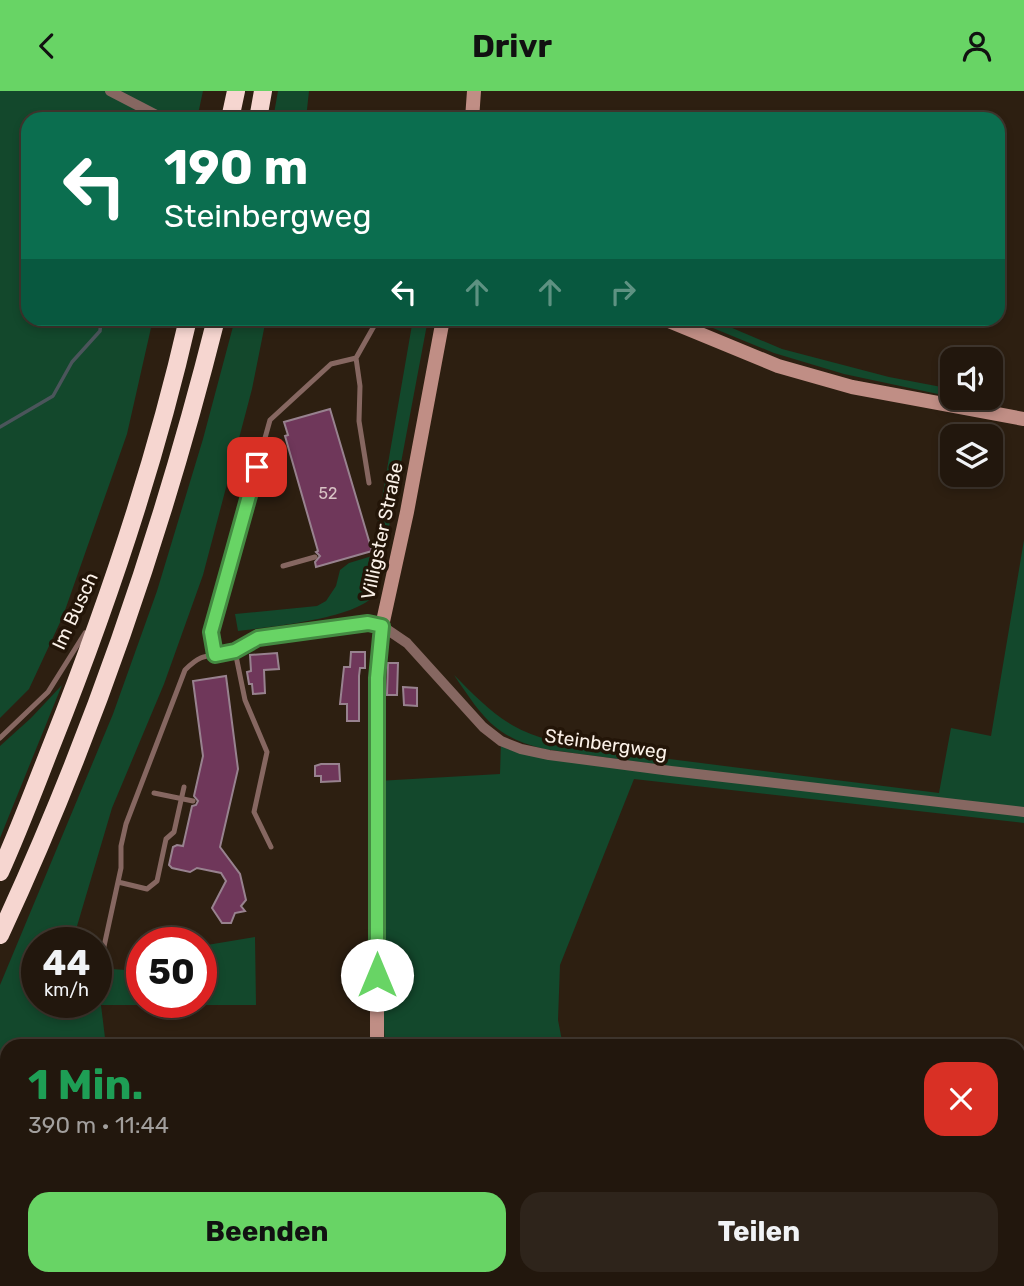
<!DOCTYPE html>
<html lang="de">
<meta charset="utf-8">
<style>
:root{--surface:#22170d;--page:#2e241b;--text:#f1f3f6;--muted:#a29f9d;--line:#3f362e;--accent:#68d465}
body{margin:0;font-family:Rubik,sans-serif;background:var(--page);color:var(--text);height:100vh;display:flex;flex-direction:column;font-size:26px;white-space:nowrap}
*{box-sizing:border-box;margin:0}
p{font-size:23px;color:var(--muted)}
.icon{flex:none;width:38px;height:38px;fill:none;stroke:currentColor;stroke-width:2;stroke-linecap:round;stroke-linejoin:round}
.map{position:relative;flex:1;overflow:hidden}
.panel{position:absolute;left:0px;top:948px;width:1026px;height:247px;display:flex;flex-direction:column;background:var(--surface);border-radius:21px 21px 0 0;box-shadow:0 4px 10px #0003,0 0 0 2px var(--line)}
.panel>*{flex:none}
.guide{position:absolute;left:21px;top:21px;width:984px;height:214px;border-radius:21px;box-shadow:0 4px 10px #0003,0 0 0 2px var(--line);background:#0b6e4f;color:#fff;overflow:hidden}
.controls{position:absolute;left:940px;top:256px;display:grid;gap:14px}
.controls a{display:grid;place-items:center;width:63px;height:63px;border-radius:14px;background:var(--surface);box-shadow:0 4px 10px #0003,0 0 0 2px var(--line);font-size:35px}
.speed{position:absolute;left:21px;top:836px;display:flex;gap:14px;font-size:35px;font-weight:700;text-align:center}
.speed>*{display:grid;place-content:center;width:91px;height:91px;border-radius:50%;background:var(--surface);box-shadow:0 4px 10px #0003,0 0 0 2px var(--line);line-height:1}
.speed small{font-size:18px;font-weight:400}
.speed .limit{border:10px solid #d22;background:#fff;color:#111}
.pin{position:absolute;display:grid;place-items:center;width:60px;height:60px;color:#fff;margin:-30px;border-radius:14px;box-shadow:0 4px 10px #0006}
.me{position:absolute;width:77px;margin:-38px;rotate:0deg;stroke-linejoin:round;filter:drop-shadow(0 0 5px #0008)}
.turn{display:flex;align-items:center;gap:24px;height:147px;padding:0 28px;font-size:32px}
.turn .icon{width:91px;height:91px;stroke-width:2.5}
.turn b{display:block;font-size:49px;line-height:60px}
.lanes{display:flex;align-items:center;height:66px;padding:0 28px;background:#0003;justify-content:center;gap:35px;direction:ltr}
.lanes .off{opacity:.35}
.round{display:grid;place-items:center;flex:none;width:74px;height:74px;border-radius:21px;background:var(--page)}
.head{display:flex;align-items:center;justify-content:space-between;height:119px;padding:0 28px}
h1{font-size:42px;font-weight:700;line-height:52px;color:#1e9e55}
.primary-button{display:flex;gap:14px;margin-top:auto;padding:14px 28px}
.primary-button a{flex:1;height:80px;border-radius:21px;background:var(--accent);color:#111;font-size:28px;font-weight:700;line-height:80px;text-align:center}
.primary-button a+a{background:var(--page);color:var(--text)}
header{display:flex;justify-content:space-between;align-items:center;height:91px;padding:0 28px;background:var(--accent);color:#111;font-size:32px;font-weight:700}
.map>svg:first-child{display:block}
.green{fill:#13482c}
.lines{fill:none;stroke-linecap:round;stroke-linejoin:round}
.stream{stroke:#4b555b;stroke-width:3.5}
.building{fill:#6f375a;stroke:#98828f;stroke-width:2}
.lane{stroke:#866761;stroke-width:5}
.street{stroke:#866761;stroke-width:10}
.secondary{stroke:#c08e85;stroke-width:14}
.highway{stroke:#f6d6d0;stroke-width:18}
.lane-bridge{stroke:#866761;stroke-width:5}
.route-casing{stroke:#448a42;stroke-width:18}
.route{stroke:#68d465;stroke-width:12}
.labels{text-anchor:middle;dominant-baseline:central;stroke-width:7;stroke-linejoin:round;paint-order:stroke}
.number-label{font-size:16px;fill:#d8c2c4}
.street-label{font-size:19px;fill:#fbf1e8;stroke:#231508}
</style>
<header><svg class="icon" aria-label="back" viewBox="0 0 24 24"><path d="M15 5l-7 7 7 7"/></svg>Drivr<svg class="icon" aria-label="person" viewBox="0 0 24 24"><circle cx="12" cy="8" r="4"/><path d="M4 21q1-7 8-7t8 7"/></svg></header>
<div class="map">
<svg width="1024" height="1195" viewBox="0 0 1024 1195">
<rect width="100%" height="100%" fill="#2d1f11"/>
<path class="green" d="M0 0H203L197 28H28V228H153L127 343 63 525 29 598 0 627Z
M278 0H309L306 28H273Z
M235 228H266L252 298 203 484 164 593 112 717 72 852H37V912H96V877L142 880V912H201V855L255 846 256 914H101L106 955 7 956V1188H110L109 1195H0V894L113 623 157 500 203 348Z
M413 228H428L379 489C378 493 377 501 374 504 357 528 267 536 238 540L235 523 317 515 326 510 336 495 340 479 349 472 372 465Z
M691 228H711L782 258 889 286 952 298V306L844 283 774 262Z
M1024 449V718L690 678 544 658C494 646 482 625 454 584 472 602 490 621 512 634 535 648 564 652 590 658L939 702 951 637 991 645Z
M62 594 0 747V655L31 627Z
M501 650 521 661 1024 725V732L634 688 560 874 558 929 563 955H385L376 773 377 690 500 683Z
M388 1188H615L620 1195H388Z"/>
<g class="lines">
<path class="stream" d="M0 336 53 305 72 271 100 240 101 228
M4 968 7 970
M535 1188 536 1195
M57 1195V1188"/>
</g>
<path class="building" d="M330 318 372 460 316 476 315 471 320 465 316 461 318 460 285 345 288 344 284 331Z
M351 561H365V577H360L359 585V630H347V613H340L344 576H350Z
M277 562 279 578 264 579 265 602 253 603 252 593H249L247 581 251 580 250 564Z
M388 572H398L397 604H387Z
M226 585 238 678 220 756 240 783 246 809 241 815 245 820 235 822 231 832H222L212 817 226 790 221 782 197 777 190 781 172 777 169 774 173 756 177 754 183 755 192 715 196 714 198 710 194 705 203 665 193 590Z
M403 596 417 597V615L404 614Z
M321 673H339L340 690 321 691V685H315V675Z"/>
<g class="lines">
<path class="lane" d="M356 267 360 295 359 330 369 392
M283 475 315 466
M235 560 245 609 267 661 254 721 271 756
M215 563 211 541 270 329 331 273 356 267 378 228
M0 647 48 601 85 542
M118 791 147 798 157 790 166 748 174 741 184 696
M103 860 121 777V755L126 733 185 579C205 559 208 568 232 561 241 558 249 551 258 547L368 532 379 534"/>
<path class="street" d="M110 0 164 28
M382 535 407 552 483 636 501 650 521 658 549 664 671 680 1024 721"/>
<path class="secondary" d="M472 28 474 0
M664 228 778 275 852 296 1024 328
M377 956V587L382 535 407 421 443 228
M381 1188V1195"/>
<path class="highway" d="M230 28 236 0
M258 28 263 0
M0 781C19 739 35 696 52 653 107 515 155 373 188 228
M0 844C92 646 163 439 216 228"/>
<path class="lane-bridge" d="M154 702 193 710"/>
</g>
<g class="lines">
<defs>
<path id="route" d="M257 376 211 541 215 564 235 560 258 547 368 532 382 535 377 587V884"/>
</defs>
<use href="#route" class="route-casing"/>
<use href="#route" class="route"/>
</g>
<g class="labels">
<g class="number-label">
<text x="328" y="402">52</text>
</g>
<g class="street-label">
<text transform="translate(382 440) rotate(-78)">Villigster Straße</text>
<text transform="translate(75 520) rotate(-65)">Im Busch</text>
<text transform="translate(606 653) rotate(8)">Steinbergweg</text>
</g>
</g>
</svg>
<div class="controls">
<a><svg class="icon" aria-label="sound" viewBox="0 0 24 24"><path d="M4 9h4l5-4v14l-5-4H4zM17 9q2 3 0 6"/></svg></a>
<a><svg class="icon" aria-label="layers" viewBox="0 0 24 24"><path d="M12 4l9 5-9 5-9-5zM3 14l9 5 9-5"/></svg></a>
</div>
<div class="speed"><div>44<small>km/h</small></div><div class="limit">50</div></div>
<div class="pin" style="left:257px;top:376px;background:#d93025"><svg class="icon" aria-label="arrive" viewBox="0 0 24 24"><path d="M6 21V4h12l-3 4 3 4H6"/></svg></div>
<svg class="me" style="left:377px;top:884px" viewBox="-20 -20 40 40"><circle r="19" fill="#fff"/><path d="M0-13L10 11 0 6-10 11z" fill="#68d465"/></svg>
<div class="guide">
<div class="turn"><svg class="icon" aria-label="left" viewBox="0 0 24 24"><path d="M17 20v-9H6M10 6l-5 5 5 5"/></svg><div><b>190 m</b>Steinbergweg</div></div>
<div class="lanes"><svg class="icon" aria-label="left" viewBox="0 0 24 24"><path d="M17 20v-9H6M10 6l-5 5 5 5"/></svg><svg class="icon off" aria-label="ahead" viewBox="0 0 24 24"><path d="M12 20V5M6 11l6-6 6 6"/></svg><svg class="icon off" aria-label="ahead" viewBox="0 0 24 24"><path d="M12 20V5M6 11l6-6 6 6"/></svg><svg class="icon off" aria-label="right" viewBox="0 0 24 24"><path d="M7 20v-9h11M14 6l5 5-5 5"/></svg></div>
</div>
<section class="panel">
<div class="head"><div><h1>1 Min.</h1><p>390 m · 11:44</p></div><a class="round" style="background:#d93025;color:#fff"><svg class="icon" aria-label="close" viewBox="0 0 24 24"><path d="M6 6l12 12M18 6L6 18"/></svg></a></div>
<div class="primary-button"><a>Beenden</a><a>Teilen</a></div>
</section>
</div>
